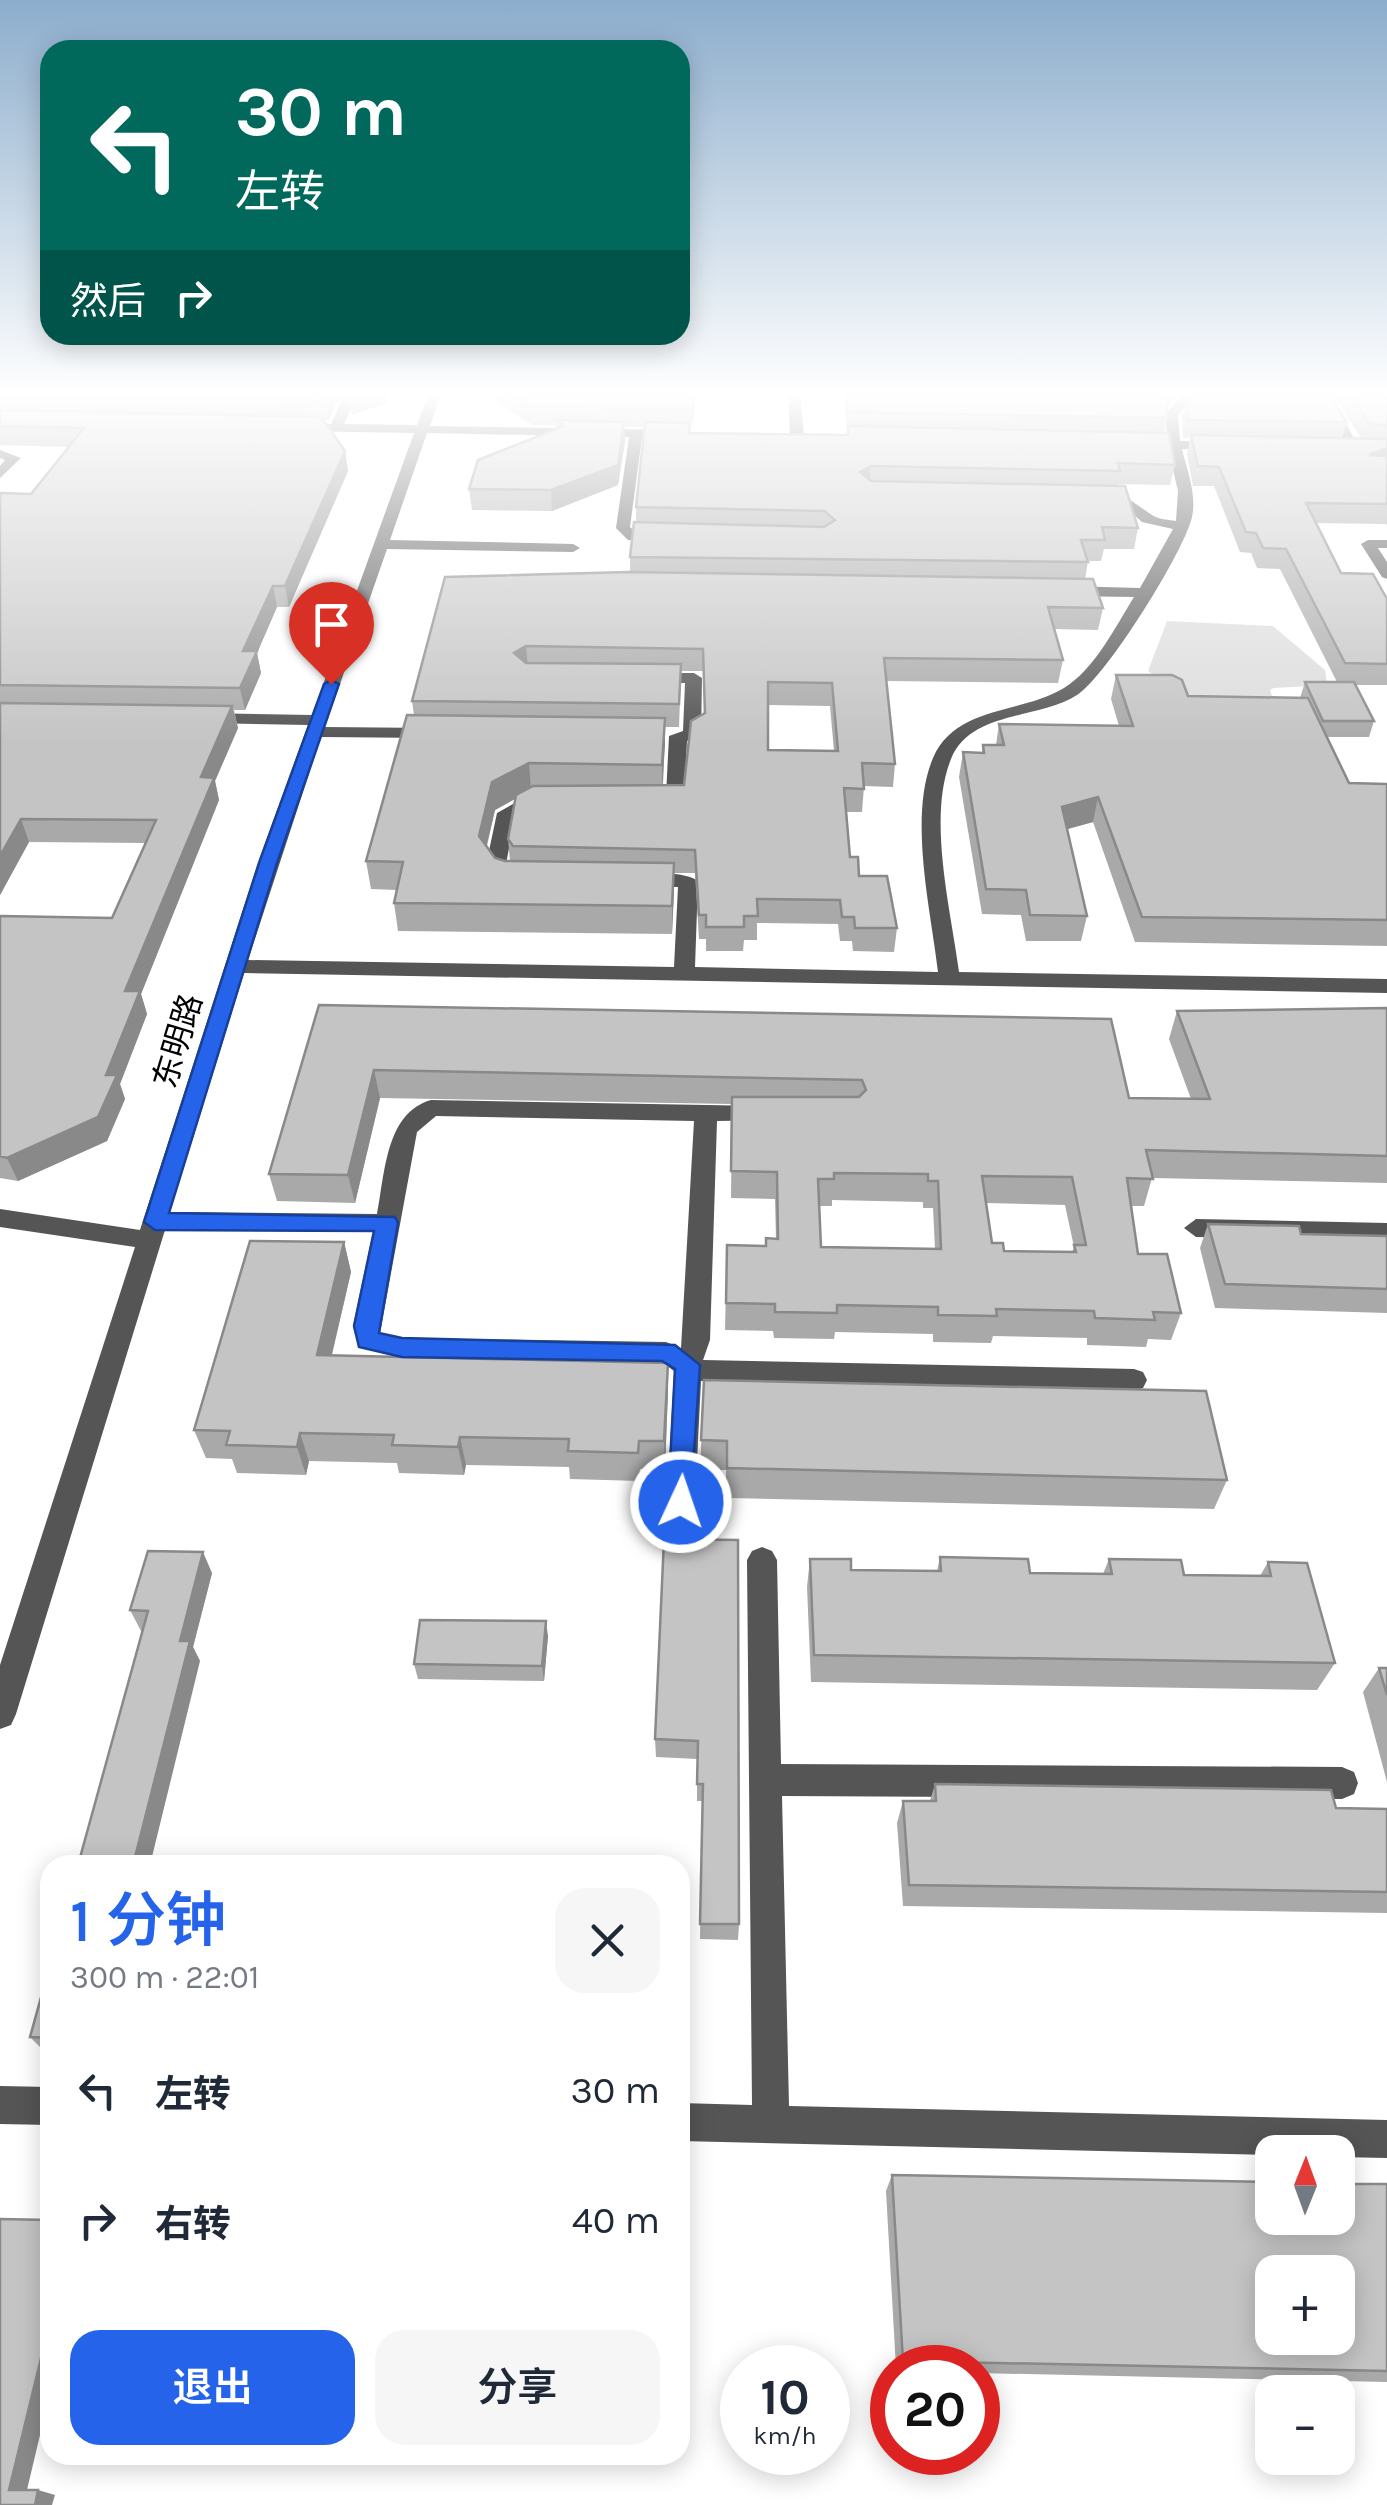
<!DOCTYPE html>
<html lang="zh">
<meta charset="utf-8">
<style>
:root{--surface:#fff;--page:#f6f6f7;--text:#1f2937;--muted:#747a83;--accent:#2563eb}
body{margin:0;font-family:Karla,"Noto Sans SC",sans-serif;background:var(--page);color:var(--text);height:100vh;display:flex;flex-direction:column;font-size:38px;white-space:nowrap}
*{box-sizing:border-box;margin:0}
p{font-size:32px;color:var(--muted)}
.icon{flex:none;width:55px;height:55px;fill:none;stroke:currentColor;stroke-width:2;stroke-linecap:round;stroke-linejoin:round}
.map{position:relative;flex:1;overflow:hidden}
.drawer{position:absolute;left:40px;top:1855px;width:650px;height:610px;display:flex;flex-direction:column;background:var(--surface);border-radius:30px;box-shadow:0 5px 25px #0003}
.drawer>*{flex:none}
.banner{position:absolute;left:40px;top:40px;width:650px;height:305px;border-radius:30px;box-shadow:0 5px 25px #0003;background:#00695c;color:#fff;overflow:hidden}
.needle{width:65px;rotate:1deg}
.tools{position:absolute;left:1255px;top:2135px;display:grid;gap:20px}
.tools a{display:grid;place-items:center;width:100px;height:100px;border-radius:20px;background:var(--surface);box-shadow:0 5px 25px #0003;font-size:50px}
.speed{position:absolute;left:720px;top:2345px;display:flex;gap:20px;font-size:50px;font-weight:700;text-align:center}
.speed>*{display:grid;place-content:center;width:130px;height:130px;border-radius:50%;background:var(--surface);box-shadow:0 5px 25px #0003;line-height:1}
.speed small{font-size:25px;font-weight:400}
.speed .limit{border:15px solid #d22;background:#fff;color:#111}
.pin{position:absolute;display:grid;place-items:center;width:85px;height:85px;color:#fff;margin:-102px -42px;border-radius:50% 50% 50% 0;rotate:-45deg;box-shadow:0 0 10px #0007}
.pin .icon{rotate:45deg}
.me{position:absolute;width:110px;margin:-55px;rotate:3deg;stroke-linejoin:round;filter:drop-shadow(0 0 8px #0008)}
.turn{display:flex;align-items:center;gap:35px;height:210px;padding:0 30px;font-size:45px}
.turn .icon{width:130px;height:130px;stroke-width:2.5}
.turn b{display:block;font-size:70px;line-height:85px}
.then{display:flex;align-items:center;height:95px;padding:0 30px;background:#0003;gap:20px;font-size:38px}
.round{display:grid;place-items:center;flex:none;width:105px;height:105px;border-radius:30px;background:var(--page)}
.overview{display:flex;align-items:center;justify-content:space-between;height:170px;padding:0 30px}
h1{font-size:60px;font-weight:600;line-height:75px;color:var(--accent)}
.action{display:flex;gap:20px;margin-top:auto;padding:20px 30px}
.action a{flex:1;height:115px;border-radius:30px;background:var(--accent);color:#fff;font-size:40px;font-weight:600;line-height:115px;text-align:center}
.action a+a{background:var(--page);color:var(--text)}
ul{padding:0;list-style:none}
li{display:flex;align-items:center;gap:30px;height:130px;padding:0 30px}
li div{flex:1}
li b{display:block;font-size:38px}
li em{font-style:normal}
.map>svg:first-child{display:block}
.green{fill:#dcdcdc}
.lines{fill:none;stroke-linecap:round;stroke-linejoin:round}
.minor{fill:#555;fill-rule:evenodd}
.wall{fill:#a9a9a9;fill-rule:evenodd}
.shaded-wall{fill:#898989}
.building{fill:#c4c4c4;stroke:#898989;stroke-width:2.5;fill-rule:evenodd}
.route{fill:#2563eb;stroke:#184099;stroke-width:2.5}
.labels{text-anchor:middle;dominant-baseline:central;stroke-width:9;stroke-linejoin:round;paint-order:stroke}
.street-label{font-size:32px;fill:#000;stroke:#fff}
</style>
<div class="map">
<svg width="1387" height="2505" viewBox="0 0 1387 2505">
<rect width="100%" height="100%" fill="#fff"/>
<path class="green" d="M1167 621 1273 626 1325 670 1327 685 1274 688 1270 690 1274 702 1202 704 1148 671Z"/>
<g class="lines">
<path class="minor" d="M239 393 347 394 354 401 344 424 417 425 429 393H441L430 426 675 430 682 434 675 438 642 437 630 527 637 533 669 535V541L664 542 628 540 616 528 629 437 427 433 390 540 573 544 580 548 573 552 387 549 325 727 433 728 442 733 433 738 321 737 248 960 674 967 678 887H641L631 881C644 871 685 871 698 881L695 967 938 972C931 910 908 817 933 758 956 705 1022 714 1064 688 1094 670 1116 626 1134 597L1067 596 1059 591 1067 586 1140 588 1173 529 1142 522 1122 504 1092 498C1116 483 1133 503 1152 515 1157 519 1170 520 1176 521L1178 491 1168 449 1133 444 1140 440 1167 441 1166 414 1184 393H1197L1178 415 1180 441 1220 442 1227 446 1220 450 1182 449C1187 470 1197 495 1192 517 1185 550 1107 676 1077 695 1040 719 970 711 951 759 927 818 951 910 959 972L1387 979V993L244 973 170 1212 377 1214C385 1175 385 1113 431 1100L763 1106 775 1114 771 1120 717 1121 710 1340 703 1360 1134 1369 1143 1372 1147 1380 1143 1388 1134 1391 701 1381 695 1502 691 1511 681 1514 671 1511 667 1502 674 1371 662 1362 402 1358 359 1347 353 1326 373 1232 165 1230 16 1714 11 1725 0 1729V1665L135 1247 0 1227V1209L140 1230 258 863 308 725 204 723 195 718 204 713 312 715 414 433 295 431 290 430V424H331L341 402ZM436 1116 694 1121 681 1348 666 1342 402 1338 380 1333 417 1132Z
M788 393H800L804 437 797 441 790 437Z
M1316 393H1329L1361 451H1351Z
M0 450 21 458 0 478V466L5 460 0 458Z
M1368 540H1387V548H1378L1387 562V579L1382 577 1361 544Z
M694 673 702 678 701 736 687 741 684 802 675 808 652 806V798L666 796 669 736 683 731 685 683H648L640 678 648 673Z
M531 794 553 801 515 816 506 864 526 879 516 885 501 883 486 865 497 813Z
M1196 1219 1387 1223V1241L1196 1237 1184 1228Z
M762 1547 772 1551 777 1560 781 1764 1342 1767 1354 1772 1358 1783 1354 1794 1342 1799 782 1796 789 2106 1387 2120V2158L1338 2157V2152L1272 2155 680 2141V2103L752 2105 747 1560 752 1551Z
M0 2086 50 2087V2125L0 2124Z"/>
</g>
<path class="wall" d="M0 393H334L335 405 329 420H323L345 451 348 471 289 607H277L257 653 261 673 245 710H234L238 728 215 781 219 800 141 994 147 1014 120 1084 125 1099 107 1141 18 1181 0 1178V916L112 918 146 843 29 842 0 895V493L31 494 69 447 0 445Z
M486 393H696L690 433 847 435 845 393H1179L1167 407V418L1164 433 1175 465 1170 485 1118 484 1117 486 1138 528 1134 549H1104L1101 561H1088L1085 579 1103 608 1098 630 1054 629 1063 660 1058 683 886 681 895 764 893 787 864 786 862 812H847L850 857 859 876 897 928 894 952 853 951 852 941H840L838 924 757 923V940H744L743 951H706V939H699L695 873H674L672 934 398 931 394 903 397 890 371 889 366 861 414 715 412 701 630 572V557L636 522V507L644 427H624L625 442 618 485 552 511 472 510 469 489 555 429V425H532ZM681 671H703L704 714 684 785 663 786 665 727H679ZM768 705 830 706 834 751 768 750ZM515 799 508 839 510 861H505L495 858 487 846 495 810Z
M1332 393H1387V526L1386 524 1316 523 1341 573 1387 599V685H1355L1374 721 1369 737H1327L1349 783 1387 784V946L1135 942 1093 822 1067 829 1087 916 1081 941H1026L1021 915 982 914 959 777 963 752 982 753 983 745H996L999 724 1119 726 1111 699 1116 675 1188 696 1300 698 1305 682H1337L1280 569 1257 568 1251 553 1240 552 1214 486H1193L1187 454 1190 438H1183L1182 416 1186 398 1347 422 1342 438H1361Z
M319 1005 1129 1098 1191 1099 1169 1039 1177 1011 1387 1008V1183L1152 1178 1144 1206H1131L1138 1254 1181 1313 1171 1340 1148 1339 1146 1347 1087 1345V1338L993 1336 991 1343 933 1342V1334L835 1332 834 1339 774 1338 773 1331 725 1330 727 1245 766 1246 776 1239 775 1199 731 1198 732 1104 380 1098 355 1203 277 1201 269 1174ZM832 1200 923 1202V1208H933L935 1249 821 1247 819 1206H832ZM986 1203 1065 1205 1074 1247 1072 1252 1004 1251 992 1243Z
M1208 1224 1301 1234 1387 1236V1313L1215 1308 1200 1248Z
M344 1242 351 1272 332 1355 668 1391 665 1469H640L639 1481 570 1479 569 1467 466 1465 464 1475 399 1473 397 1463 309 1461 306 1475 237 1473 232 1459 206 1458 194 1430Z
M704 1380 1227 1480 1214 1509 726 1498V1470H700Z
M664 1539 739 1924 738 1940 700 1939 702 1801H697V1759L656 1757 655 1739Z
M940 1557 1030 1573 1103 1574 1109 1559 1184 1575 1260 1576 1268 1562 1335 1663 1317 1690 811 1682 807 1587 810 1559 851 1570 937 1571Z
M212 1573 193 1647 200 1661 141 1631 130 1610Z
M548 1636 544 1681 418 1679 414 1664Z
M1379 1668H1387V1782L1363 1692Z
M935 1784 1336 1808 1387 1809V1913L903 1906 897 1823 903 1801H930Z
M50 1965V2052H45L30 2037Z
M892 2175 1387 2184V2382L978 2373V2368H896L886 2191Z"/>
<path class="shaded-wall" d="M329 393H334L335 405 329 420 326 401Z
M357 393H389L386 403 352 415 349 396Z
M694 393H696L692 428V409Z
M1167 393H1179L1163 412Z
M624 422 625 442 618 485 552 511 551 490Z
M1387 448V465L1369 455Z
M345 451 348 471 289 607 285 586Z
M871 466 869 486 860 472Z
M273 586 277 607 257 653 261 673 245 710 240 688 243 651Z
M526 646 528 668 514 653Z
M232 706 238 728 215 781 219 800 141 994 147 1014 120 1084 125 1099 107 1141 18 1181 7 1158 106 1075 125 991 201 777Z
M665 718V745L662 792V765Z
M529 763 531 790 495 810 482 864 479 836 492 782Z
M1098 797 1093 822 1057 832 1062 807Z
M21 819 29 842 0 895V856Z
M674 863V891L672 934V906Z
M374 1070 380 1098 355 1203 348 1175Z
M344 1242 351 1272 325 1383 317 1355Z
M668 1363V1391L665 1469 664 1441Z
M300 1433 309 1461 306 1475 297 1447Z
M460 1437 466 1465 464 1475 458 1447Z
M203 1552 212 1573 193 1647 200 1661 150 1865H133L180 1641Z
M546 1621 548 1636 544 1681 542 1666Z
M50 2321V2393L26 2494 9 2490Z
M38 2490 55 2495 52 2505H35Z"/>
<path class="building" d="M0 393H329L326 401Z
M511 393H694L692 409 531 406Z
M846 393H1167V418L847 412Z
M1190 393H1328L1347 422 1188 420 1186 398Z
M1349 393H1387V426L1369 423Z
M0 410 321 417 345 451 285 586H273L243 651H257L240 688 0 685V493L31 494 84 428 0 426Z
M555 420 624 422 618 465 551 490 469 489 478 460 564 426Z
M645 422 690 423 689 433 848 435V426L1169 433 1175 465 1118 463 1120 471 871 466 860 472 871 481 1125 486 1138 528 1102 527 1105 540H1081L1088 562 630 557 634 522 824 527 835 520 824 511 636 507Z
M1191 435 1387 439V448L1369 455 1387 456V504L1306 503 1341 573 1373 574 1387 599V664L1345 663 1286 549 1263 548 1256 533 1246 532 1219 467 1198 466Z
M628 572 1093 579 1103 608 1048 607 1063 660 884 658 895 764 862 763 864 789 844 788 850 857H858L859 876H887L897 928H855L854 917H842L840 900 757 899 758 916H744V927H706V915H699L695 850 513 846 508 839 516 795 533 786 684 785 691 721 705 713 703 649 526 646 514 653 526 663 681 664 679 704 412 701 445 577ZM768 682 832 683 838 751 768 750Z
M1116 675H1172L1182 680 1188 696 1308 698 1349 783 1387 784V920L1142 917 1098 797 1062 807 1087 916 1030 915 1026 890 986 889 963 752 984 753 983 745H1004L999 724 1133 726Z
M1305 682H1354L1374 721H1323Z
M0 703 232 706 201 777 214 778 125 991H140L106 1075H117L98 1117 7 1158 0 1156V916L112 918 156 820 21 819 0 856Z
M407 715 665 718 662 765 529 763 492 782 479 836 495 858 505 861 674 863 672 906 394 903 403 862 366 861Z
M319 1005 1111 1019 1129 1098 1210 1099 1177 1011 1387 1008V1156L1146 1150 1153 1179 1127 1178 1138 1254H1167L1181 1313 1153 1312 1155 1320 1095 1318 1094 1311 996 1309 997 1316 938 1315V1307L837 1305V1313L775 1312V1304L726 1303 727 1245 766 1246V1238L778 1239 777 1172 731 1171 732 1097H859L866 1090 862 1080 374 1070 348 1175 269 1174ZM834 1173 928 1174V1181H938L941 1249 821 1247 818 1179H834ZM982 1176 1072 1177 1086 1245H1074L1076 1252 1004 1251 1003 1243H992Z
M1208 1224 1299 1226 1301 1234 1387 1236V1289L1225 1284Z
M250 1241 344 1242 317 1355 668 1363 664 1441H639L638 1453 568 1451 569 1439 460 1437 458 1447 392 1445 394 1435 300 1433 297 1447 226 1445 230 1431 194 1430Z
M704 1380 1206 1391 1227 1480 727 1468V1441L701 1440Z
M664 1539 738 1540 739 1924H700L703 1784H697L698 1741 655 1739Z
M148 1551 203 1552 180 1641H190L133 1865H78L148 1611 130 1610Z
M940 1557 1028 1559 1030 1573 1112 1574 1109 1559 1181 1560 1184 1575 1271 1576 1268 1562 1307 1563 1335 1663 814 1655 810 1559H851V1570L941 1571Z
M420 1620 546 1621 542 1666 414 1664Z
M1379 1668H1387V1695Z
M935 1784 1331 1790 1336 1808 1387 1809V1892L909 1885 903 1801H936Z
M50 1965V2038L30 2037Z
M892 2175 1272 2182V2218H1338V2184H1387V2371L903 2361ZM1272 2272H1338V2338H1272Z
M0 2219 50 2220V2321L9 2490H38L35 2505H0Z"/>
<linearGradient id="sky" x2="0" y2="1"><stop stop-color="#8cadcc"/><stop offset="0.53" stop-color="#fff"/><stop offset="1" stop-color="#fff" stop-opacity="0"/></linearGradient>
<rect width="1387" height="744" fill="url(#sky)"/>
<path class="route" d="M331 680 339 684 277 863 169 1213 395 1217 398 1223 379 1333 402 1338 675 1345 700 1365 690 1510 681 1513 668 1502 675 1369 662 1361 402 1357 359 1347 354 1326 374 1231 155 1230 144 1222 259 863 324 684Z"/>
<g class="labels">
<g class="street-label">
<text transform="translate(178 1041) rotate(-73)">东明路</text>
</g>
</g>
</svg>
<div class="tools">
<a><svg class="needle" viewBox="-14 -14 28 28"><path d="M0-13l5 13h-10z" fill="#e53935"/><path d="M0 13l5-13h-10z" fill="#747a83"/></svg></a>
<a>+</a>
<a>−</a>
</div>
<div class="speed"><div>10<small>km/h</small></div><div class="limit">20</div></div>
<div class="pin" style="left:331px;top:684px;background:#d93025"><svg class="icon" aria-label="arrive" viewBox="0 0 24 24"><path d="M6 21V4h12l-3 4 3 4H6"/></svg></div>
<svg class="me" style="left:681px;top:1502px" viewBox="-20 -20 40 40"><circle r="17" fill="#2563eb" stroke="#fff" stroke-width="3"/><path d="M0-11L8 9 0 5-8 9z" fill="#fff"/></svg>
<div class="banner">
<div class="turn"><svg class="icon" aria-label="left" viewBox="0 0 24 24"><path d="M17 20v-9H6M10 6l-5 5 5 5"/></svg><div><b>30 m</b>左转</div></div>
<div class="then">然后<svg class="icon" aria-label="right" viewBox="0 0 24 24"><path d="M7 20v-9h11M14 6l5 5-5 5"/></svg></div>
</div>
<section class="drawer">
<div class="overview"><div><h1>1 分钟</h1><p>300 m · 22:01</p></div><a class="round"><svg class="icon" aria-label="close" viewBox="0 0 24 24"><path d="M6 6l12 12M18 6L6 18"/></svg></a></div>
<ul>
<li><svg class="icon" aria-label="left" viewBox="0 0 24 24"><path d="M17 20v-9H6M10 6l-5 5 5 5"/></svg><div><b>左转</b></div><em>30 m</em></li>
<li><svg class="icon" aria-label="right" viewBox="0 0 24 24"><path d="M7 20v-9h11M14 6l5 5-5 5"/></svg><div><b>右转</b></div><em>40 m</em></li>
</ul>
<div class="action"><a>退出</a><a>分享</a></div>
</section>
</div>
